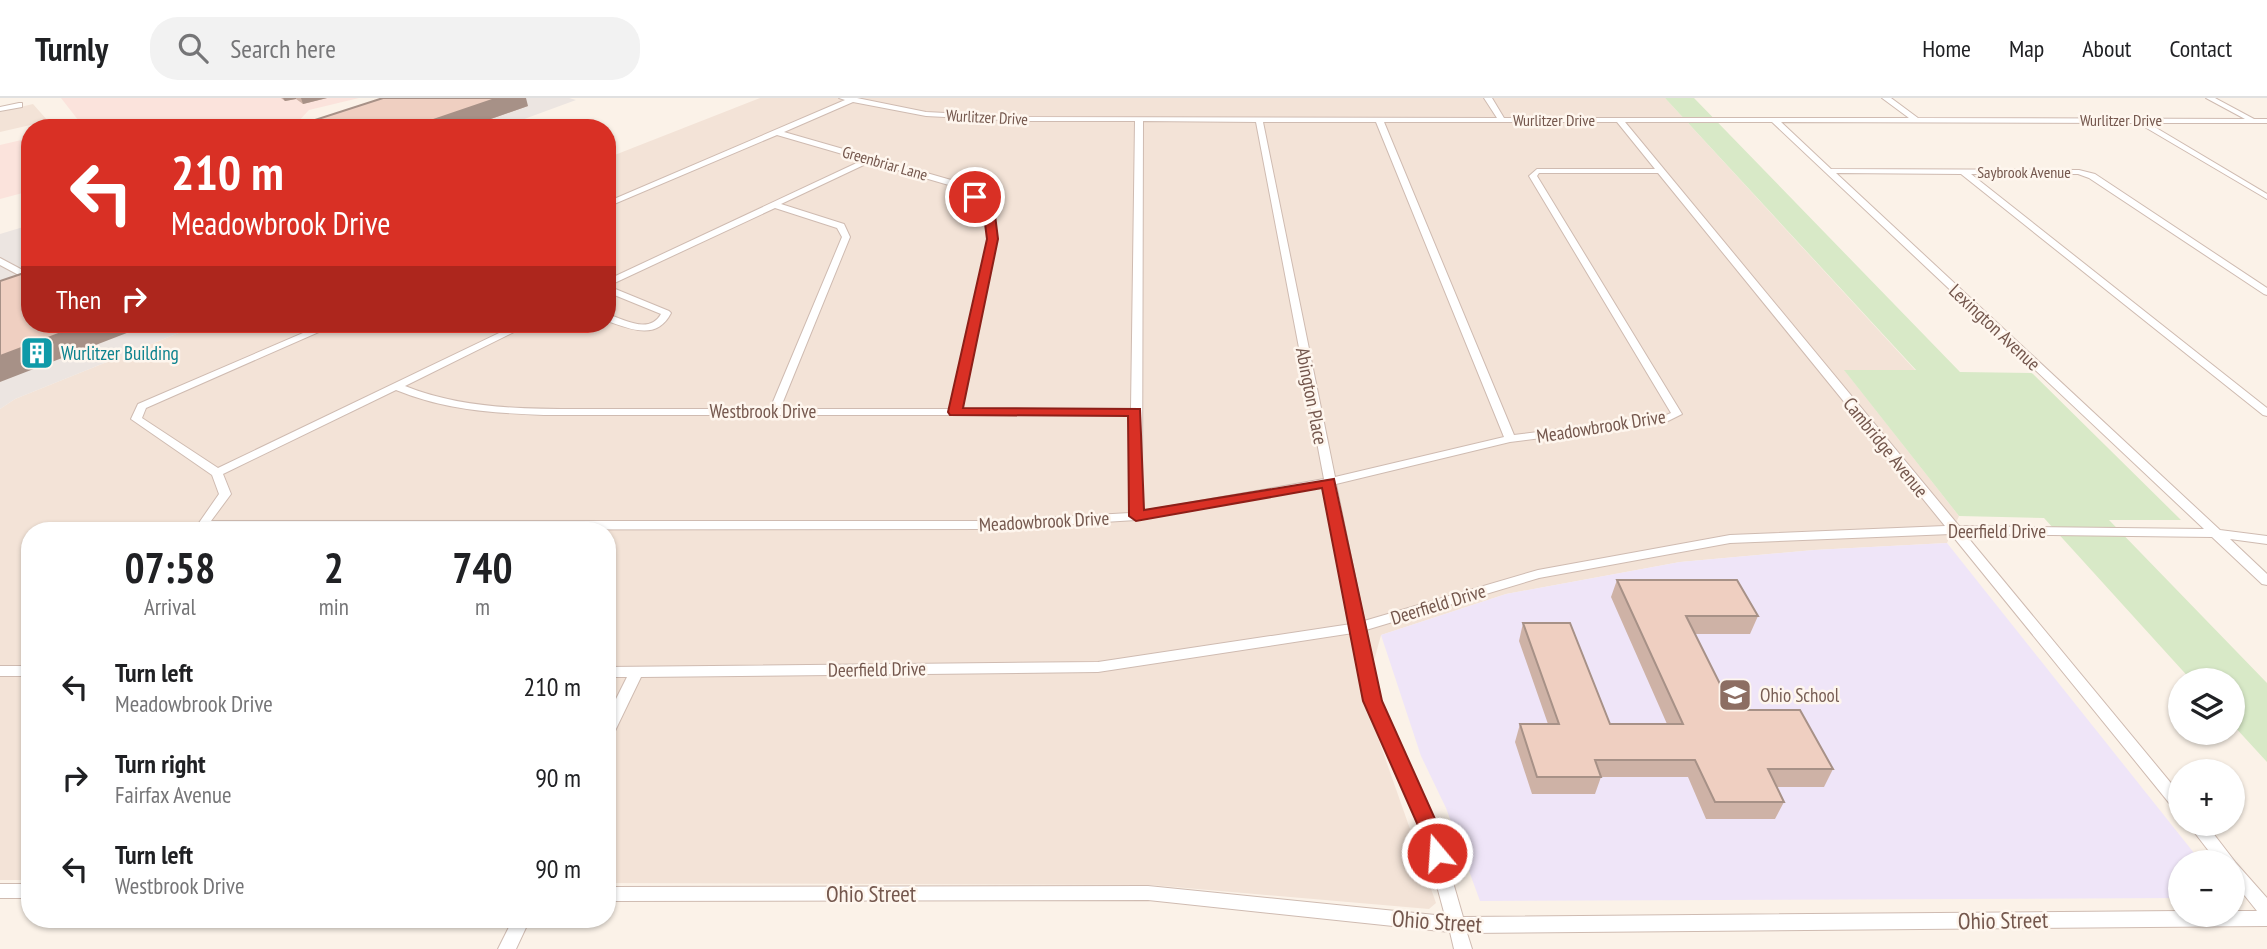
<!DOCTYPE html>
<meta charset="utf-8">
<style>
:root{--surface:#fff;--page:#f2f2f2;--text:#202124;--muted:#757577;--line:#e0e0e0}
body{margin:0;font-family:"PT Sans Narrow",sans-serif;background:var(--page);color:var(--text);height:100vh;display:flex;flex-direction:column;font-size:26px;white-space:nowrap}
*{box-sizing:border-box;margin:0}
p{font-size:23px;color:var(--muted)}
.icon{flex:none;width:38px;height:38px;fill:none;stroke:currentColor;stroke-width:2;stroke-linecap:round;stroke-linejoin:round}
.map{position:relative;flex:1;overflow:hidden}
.details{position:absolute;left:21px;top:424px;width:595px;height:406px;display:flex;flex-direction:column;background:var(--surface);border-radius:28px;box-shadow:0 2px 5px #0004}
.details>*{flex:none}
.guide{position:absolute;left:21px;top:21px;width:595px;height:214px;border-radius:28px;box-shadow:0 2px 5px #0004;background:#d93025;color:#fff;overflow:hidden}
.buttons{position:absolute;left:2168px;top:570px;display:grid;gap:14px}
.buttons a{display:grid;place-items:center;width:77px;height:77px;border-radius:50%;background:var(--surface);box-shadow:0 2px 5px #0004;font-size:35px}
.pin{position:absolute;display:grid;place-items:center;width:60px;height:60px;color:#fff;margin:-30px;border:4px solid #fff;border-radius:50%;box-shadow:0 2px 7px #0007}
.me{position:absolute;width:77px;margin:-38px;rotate:342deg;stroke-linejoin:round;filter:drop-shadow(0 0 5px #0008)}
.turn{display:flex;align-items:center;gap:24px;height:147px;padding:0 35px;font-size:32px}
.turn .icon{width:91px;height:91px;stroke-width:2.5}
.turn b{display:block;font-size:49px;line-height:60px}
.then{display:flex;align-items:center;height:66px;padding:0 35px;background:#0003;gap:14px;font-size:26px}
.eta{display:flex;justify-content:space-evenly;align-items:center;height:119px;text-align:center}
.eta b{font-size:42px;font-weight:600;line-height:49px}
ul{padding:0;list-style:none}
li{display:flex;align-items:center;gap:21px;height:91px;padding:0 35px}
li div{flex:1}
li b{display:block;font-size:26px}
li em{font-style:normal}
header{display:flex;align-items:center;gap:42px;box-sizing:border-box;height:98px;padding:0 35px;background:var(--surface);border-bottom:2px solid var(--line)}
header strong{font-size:33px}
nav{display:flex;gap:38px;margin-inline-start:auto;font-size:24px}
.search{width:490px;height:63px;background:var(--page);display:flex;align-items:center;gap:18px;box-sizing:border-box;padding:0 24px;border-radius:28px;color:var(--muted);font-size:26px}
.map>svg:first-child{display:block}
.residential{fill:#f3e3d7}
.commercial{fill:#fbe3dc}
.industrial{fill:#ece5e1}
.education{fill:#efe5f8}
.green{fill:#d8e9c7}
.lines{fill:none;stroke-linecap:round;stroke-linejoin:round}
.street-casing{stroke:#cfbbb1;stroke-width:2}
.street{fill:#fff;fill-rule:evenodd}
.wall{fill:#ceb2a6}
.shaded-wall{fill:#a79187}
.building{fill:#efcfc1;stroke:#a79187;stroke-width:2}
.route{fill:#d93025;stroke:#8d1f18;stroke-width:2}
.labels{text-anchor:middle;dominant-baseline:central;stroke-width:5;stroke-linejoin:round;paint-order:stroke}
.far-street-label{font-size:16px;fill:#74574d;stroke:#fef6ee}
.street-label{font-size:19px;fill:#74574d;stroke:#fef6ee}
.culture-label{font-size:19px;fill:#0d838f;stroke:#fef6ee;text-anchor:start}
.education-label{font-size:19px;fill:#785e54;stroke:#fef6ee;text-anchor:start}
.near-street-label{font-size:23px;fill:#74574d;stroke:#fef6ee}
</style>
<header>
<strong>Turnly</strong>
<div class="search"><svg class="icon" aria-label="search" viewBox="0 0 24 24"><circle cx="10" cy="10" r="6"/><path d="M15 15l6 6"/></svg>Search here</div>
<nav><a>Home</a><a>Map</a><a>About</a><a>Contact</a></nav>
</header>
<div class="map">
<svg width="2267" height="851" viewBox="0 0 2267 851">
<rect width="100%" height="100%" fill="#fbf2e8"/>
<path class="residential" d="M760 0H1665L1916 273H1845L1959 418 1947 445 1814 452 1680 464 1506 496 1381 537 1364 600 1436 805 1429 811 1151 787 607 785V432H30V782H0V311L15 301 201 226H607V60Z
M33 6 48 23 0 34V14Z"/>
<path class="commercial" d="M61 0H359L309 12 294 28 285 30H72L82 27Z
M30 40V93L0 101V47Z"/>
<path class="industrial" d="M415 0H569L576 2 500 30H325Z
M30 127V226H201L15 301 0 311V136Z"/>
<path class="education" d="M1947 445 2202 765H2180V800L1480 803 1446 710 1421 658 1381 537 1506 496 1680 464 1814 452Z"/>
<path class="green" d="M1665 0H1694L1960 274 2032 275 2181 422H2109L2267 585V664L2233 627V583H2192L2044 420 1959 418 1844 272H1916Z"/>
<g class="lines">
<defs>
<path id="street" d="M839 0H857L926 14 1022 19 1497 20 1484 0H1492L1504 20H1909L1882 0H1891L1918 20 2245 21 2206 0H2215L2254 21H2267V25H2148L2267 96V101L2138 25 1781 24 1831 71 2079 72 2095 76 2267 190V197L2264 196 2089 80 2078 76H1971L2267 310V318L2263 317 1961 76 1836 75 2220 432 2267 438V446L2230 441 2267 476V487L2262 486 2212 439 1965 436 2180 696V713L2174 711 1951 436 1730 445 1539 480 1366 532 1380 603 1438 732 1463 819 2180 813V817H2233V813H2257L2233 783V765H2218L2188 726H2206L2236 765 2267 800V828L1467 835 1472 851H1454L1450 834 1148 802 607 803V789L1148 788 1445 818 1422 732 1366 603 1353 535 1098 574 641 579 614 635 612 639 607 641V619L627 579H607V569L1098 564 1351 526 1325 388 1136 422 991 431 194 432 219 396 212 377 131 321 138 306 324 226H337L146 310 142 320 218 370 518 226H530L405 288C467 313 536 311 602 311 658 311 714 311 770 311L842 139 837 130 775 110 608 188 669 213 671 215C657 243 630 231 607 223V216C624 221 649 237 661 216L607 194V182L863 62 777 37 607 109V104L845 2ZM853 4 926 18 1022 23H1135L1131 311H961L997 141 992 109 965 86 784 34ZM1143 23 1256 24 1324 381 1142 413ZM1263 24H1376L1504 339 1335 379ZM1384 24H1617L1655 71H1537L1529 78 1671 315 1664 318 1514 337ZM1625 24H1772L2204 431 1959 428ZM870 64 959 90 984 110 989 141 950 311H780L850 139 844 126 781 106ZM1539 75H1658L1945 428 1730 437 1538 472 1364 523 1336 386 1510 344 1666 324 1682 316 1537 78ZM396 292C444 312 493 315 544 317H1131L1130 415 991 423H211L231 396 223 376Z
M19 5H22V9L0 13V9Z
M0 160 30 176V183L0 167Z
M0 568H30V578H0Z
M0 786H30V800H0Z
M513 821H530L516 851H498Z"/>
</defs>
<use href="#street" class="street-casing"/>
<use href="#street" class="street"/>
</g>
<path class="wall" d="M281 0H327L303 6 296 1 285 3Z
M528 8 465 30H320L318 21Z
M1617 482 1758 518 1750 536H1695L1733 612 1833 671 1824 689H1777L1784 704 1775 721H1706L1688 679H1601L1595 696H1532L1515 644 1520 626H1548L1519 543 1523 525 1610 626H1667L1611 499Z"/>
<path class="shaded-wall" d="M283 0H296V1L285 3Z
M301 0H327L303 6Z
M498 0H526L528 8 465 30H410Z
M85 226H150L0 284V258Z"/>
<path class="building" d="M383 0H498L410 30H331L318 25 324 23 318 21Z
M30 173V226H85L0 258V183Z
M1617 482H1737L1758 518H1686L1733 612H1800L1833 671H1768L1784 704H1715L1695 662H1595L1601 679H1537L1520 626H1559L1523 525H1570L1610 626H1683Z"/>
<path class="route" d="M971 96H979L994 109 998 141 963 310 1140 311 1144 412 1334 381 1382 603 1440 732 1447 755 1444 762 1437 764 1429 762 1420 732 1363 603 1322 390 1136 423 1129 418 1128 318 950 317 948 314 987 141 983 110 971 101Z"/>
<defs>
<symbol id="building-square" viewBox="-11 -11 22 22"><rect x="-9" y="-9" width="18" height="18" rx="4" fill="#0f9aa8" stroke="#fef6ee"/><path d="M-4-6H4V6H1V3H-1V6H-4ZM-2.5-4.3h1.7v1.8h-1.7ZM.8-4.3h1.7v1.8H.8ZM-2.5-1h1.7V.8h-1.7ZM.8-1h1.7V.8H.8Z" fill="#fff"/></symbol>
<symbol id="school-square" viewBox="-11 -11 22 22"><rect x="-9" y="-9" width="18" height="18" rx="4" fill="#8d6e63" stroke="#fef6ee"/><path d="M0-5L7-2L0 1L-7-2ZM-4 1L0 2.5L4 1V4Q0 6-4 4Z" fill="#fff"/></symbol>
</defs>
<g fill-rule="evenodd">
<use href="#building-square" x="18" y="236" width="38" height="38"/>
<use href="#school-square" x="1716" y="578" width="38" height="38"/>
</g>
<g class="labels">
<g class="far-street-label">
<text transform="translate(987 19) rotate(3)">Wurlitzer Drive</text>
<text x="1554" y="22">Wurlitzer Drive</text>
<text x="2121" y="22">Wurlitzer Drive</text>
<text transform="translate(885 65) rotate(16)">Greenbriar Lane</text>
<text x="2024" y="74">Saybrook Avenue</text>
</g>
<g class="street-label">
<text transform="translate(1995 229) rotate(43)">Lexington Avenue</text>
<text transform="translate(1312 298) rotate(79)">Abington Place</text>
<text x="763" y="313">Westbrook Drive</text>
<text transform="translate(1601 328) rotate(-9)">Meadowbrook Drive</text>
<text transform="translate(1886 349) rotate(51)">Cambridge Avenue</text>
<text transform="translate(1044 423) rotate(-3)">Meadowbrook Drive</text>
<text x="1997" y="433">Deerfield Drive</text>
<text transform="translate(1438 506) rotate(-17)">Deerfield Drive</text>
<text transform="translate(877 571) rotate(-1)">Deerfield Drive</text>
</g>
<g class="culture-label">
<text x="61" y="255">Wurlitzer Building</text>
</g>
<g class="education-label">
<text x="1760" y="597">Ohio School</text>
</g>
<g class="near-street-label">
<text x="871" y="795">Ohio Street</text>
<text transform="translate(2003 822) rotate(-1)">Ohio Street</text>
<text transform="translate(1437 823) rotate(4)">Ohio Street</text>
</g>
</g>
</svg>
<div class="buttons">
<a><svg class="icon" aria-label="layers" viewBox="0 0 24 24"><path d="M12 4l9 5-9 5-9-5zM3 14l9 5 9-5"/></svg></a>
<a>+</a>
<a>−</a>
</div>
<div class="pin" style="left:975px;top:99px;background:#d93025"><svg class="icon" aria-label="arrive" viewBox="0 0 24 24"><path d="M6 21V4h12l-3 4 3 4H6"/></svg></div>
<svg class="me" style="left:1437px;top:755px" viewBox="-20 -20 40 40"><circle r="17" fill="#d93025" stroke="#fff" stroke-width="3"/><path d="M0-11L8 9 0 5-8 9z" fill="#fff"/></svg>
<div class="guide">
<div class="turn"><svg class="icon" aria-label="left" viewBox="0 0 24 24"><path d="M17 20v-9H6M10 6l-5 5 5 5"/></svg><div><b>210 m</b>Meadowbrook Drive</div></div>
<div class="then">Then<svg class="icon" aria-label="right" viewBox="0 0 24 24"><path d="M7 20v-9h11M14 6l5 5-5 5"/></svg></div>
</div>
<section class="details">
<div class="eta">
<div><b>07:58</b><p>Arrival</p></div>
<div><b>2</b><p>min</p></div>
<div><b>740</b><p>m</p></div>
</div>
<ul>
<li><svg class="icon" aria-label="left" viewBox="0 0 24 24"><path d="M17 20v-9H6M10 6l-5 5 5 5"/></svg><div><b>Turn left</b><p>Meadowbrook Drive</p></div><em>210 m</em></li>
<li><svg class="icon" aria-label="right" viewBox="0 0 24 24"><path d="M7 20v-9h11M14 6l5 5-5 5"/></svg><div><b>Turn right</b><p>Fairfax Avenue</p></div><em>90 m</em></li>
<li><svg class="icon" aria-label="left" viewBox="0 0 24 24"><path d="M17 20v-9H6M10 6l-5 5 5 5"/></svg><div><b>Turn left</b><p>Westbrook Drive</p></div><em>90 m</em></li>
</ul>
</section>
</div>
